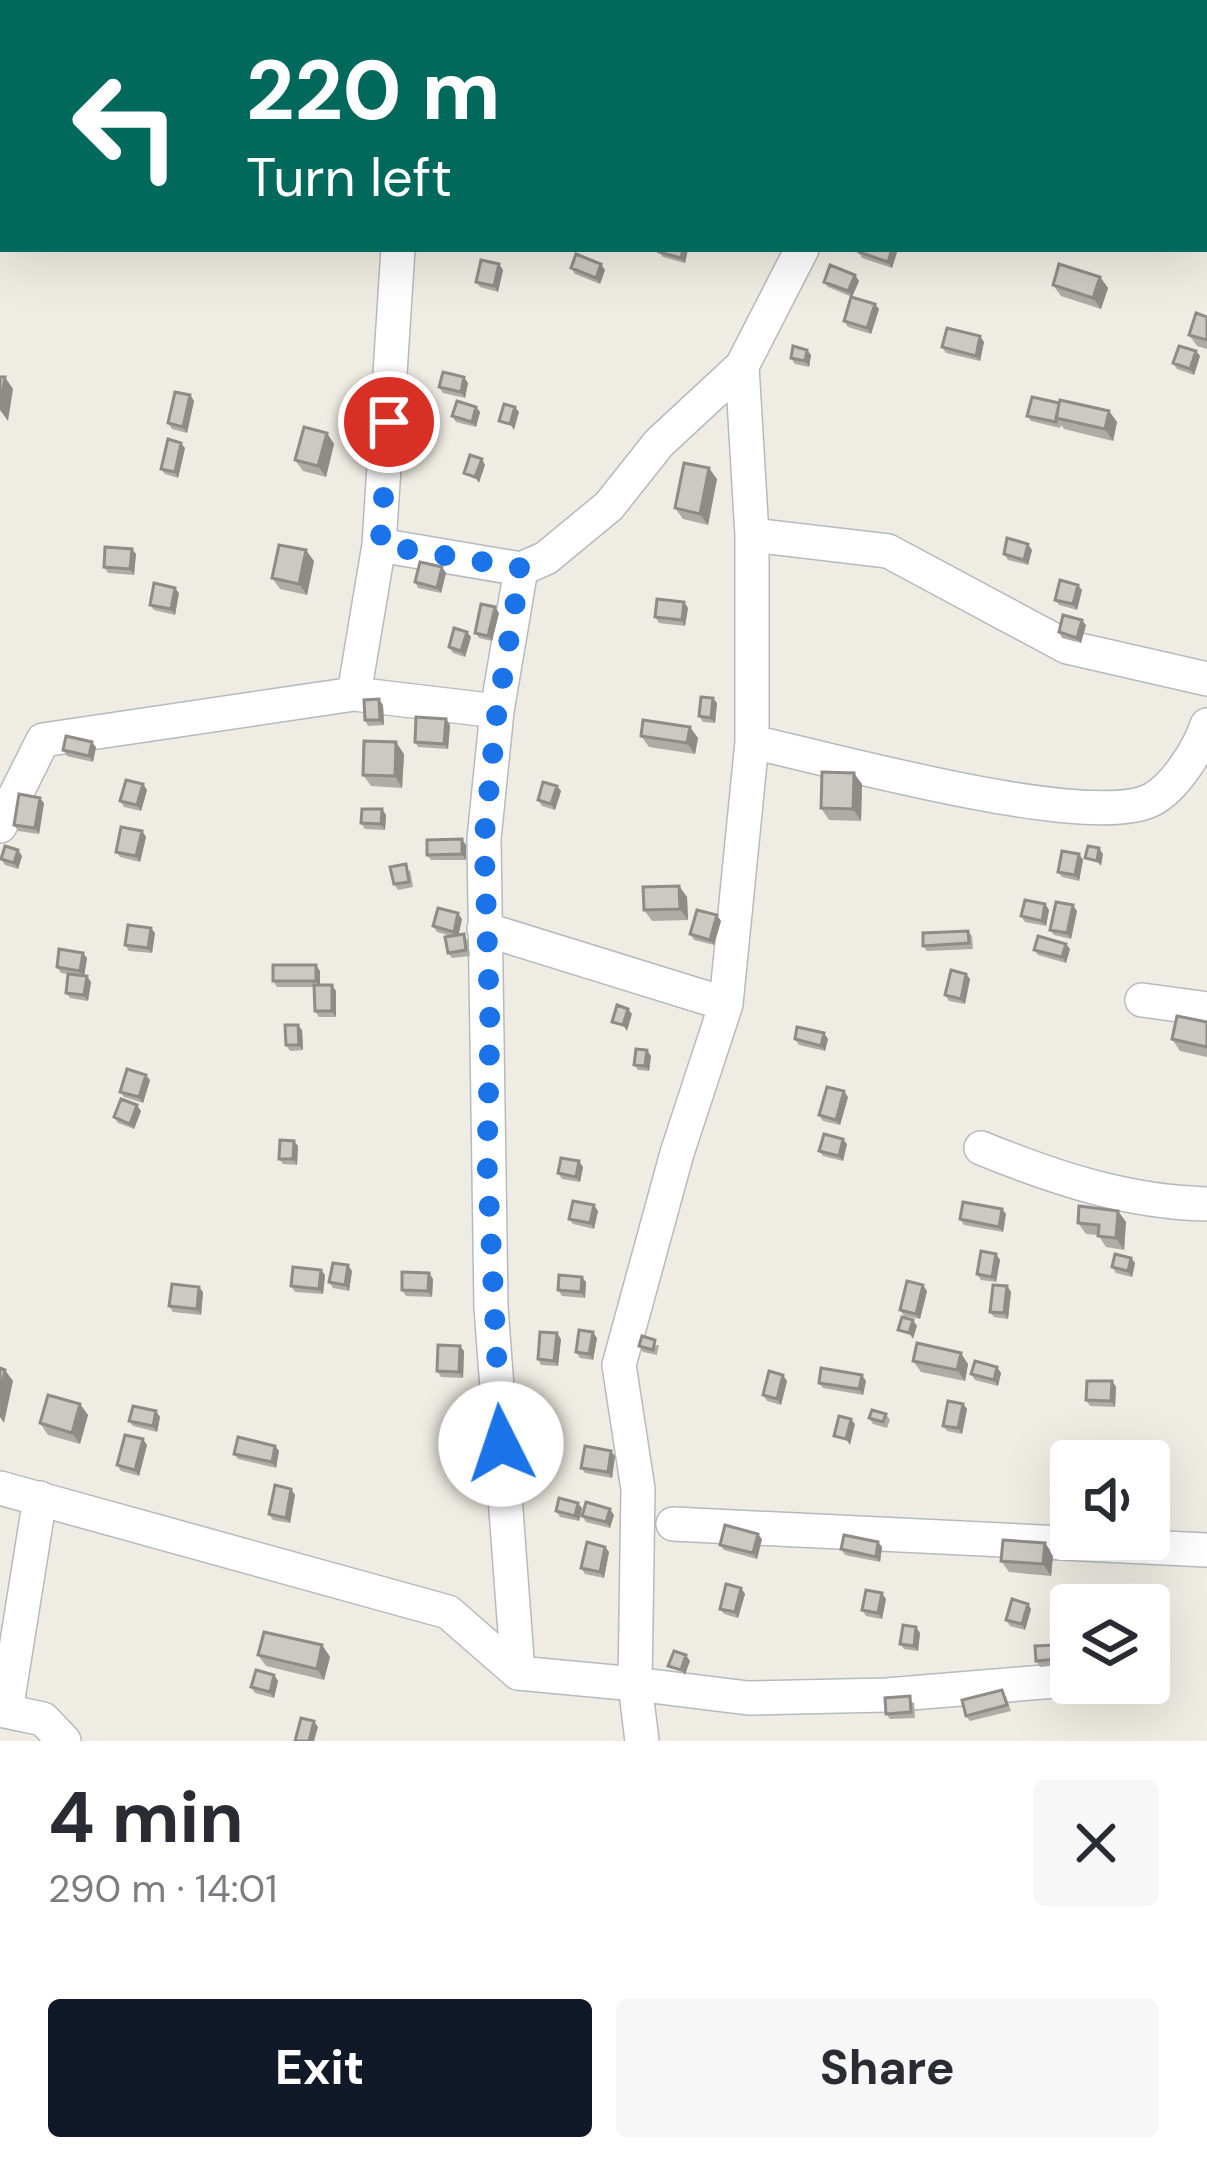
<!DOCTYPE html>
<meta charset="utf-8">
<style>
:root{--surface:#fff;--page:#f7f7f7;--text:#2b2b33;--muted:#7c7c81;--accent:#111827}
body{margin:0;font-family:"DM Sans",sans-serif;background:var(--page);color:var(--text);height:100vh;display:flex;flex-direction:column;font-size:45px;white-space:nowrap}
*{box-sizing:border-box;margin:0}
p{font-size:39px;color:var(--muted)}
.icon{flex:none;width:66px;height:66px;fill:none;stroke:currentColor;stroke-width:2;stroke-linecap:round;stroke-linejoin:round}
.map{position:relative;height:1741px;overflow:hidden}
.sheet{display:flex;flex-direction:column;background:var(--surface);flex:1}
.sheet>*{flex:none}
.guide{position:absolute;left:0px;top:0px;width:1209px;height:252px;box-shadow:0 12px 48px #0002;background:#00695c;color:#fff;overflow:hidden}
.controls{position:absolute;left:1050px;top:1440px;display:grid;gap:24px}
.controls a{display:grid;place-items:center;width:120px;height:120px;border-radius:12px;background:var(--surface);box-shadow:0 12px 48px #0002;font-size:60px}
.pin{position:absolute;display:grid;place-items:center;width:102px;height:102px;color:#fff;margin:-51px;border:6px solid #fff;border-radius:50%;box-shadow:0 3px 12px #0007}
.me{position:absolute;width:132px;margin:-66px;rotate:356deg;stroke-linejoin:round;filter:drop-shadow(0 0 9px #0008)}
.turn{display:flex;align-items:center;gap:42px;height:252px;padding:0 48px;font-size:54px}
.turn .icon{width:156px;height:156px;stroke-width:2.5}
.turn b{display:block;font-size:84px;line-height:102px}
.round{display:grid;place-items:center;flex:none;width:126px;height:126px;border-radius:12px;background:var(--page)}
.overview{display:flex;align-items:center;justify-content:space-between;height:204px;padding:0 48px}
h1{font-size:72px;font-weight:700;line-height:90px}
.cta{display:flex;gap:24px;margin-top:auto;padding:24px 48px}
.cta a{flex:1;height:138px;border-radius:12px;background:var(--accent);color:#fff;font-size:48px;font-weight:700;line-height:138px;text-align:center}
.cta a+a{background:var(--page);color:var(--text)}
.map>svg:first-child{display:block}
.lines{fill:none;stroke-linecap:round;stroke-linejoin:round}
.minor-casing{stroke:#b6babe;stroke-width:36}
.minor{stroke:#fff;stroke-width:33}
.wall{fill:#afaca7}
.shaded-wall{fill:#8f8c88}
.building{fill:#ccc8c2;stroke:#8f8c88;stroke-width:3}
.route{stroke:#1a73e8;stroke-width:21;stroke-dasharray:0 37.8}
</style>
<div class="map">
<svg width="1207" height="1741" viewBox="0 0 1207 1741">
<rect width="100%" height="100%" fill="#efece3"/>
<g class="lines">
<defs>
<path id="minor" d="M738 0 742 3
M887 3 889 0
M742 366 752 535V742
M752 535 888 551 1067 647 1207 679
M379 545 521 569 546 558 609 506 659 443 742 366 802 249
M354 694 379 545 398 249
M0 826 43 740 354 694 497 711
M484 929 726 1004
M1142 1000 1207 1009
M981 1148C1055 1178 1126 1202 1207 1204
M0 1488 448 1612 518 1673 635 1684 642 1741
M673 1524 1207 1550
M518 1673 491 1307 484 839 497 711 521 569
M1055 1681 887 1695 748 1698 635 1684 638 1489 619 1365 677 1153 726 1004 752 742C827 758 1093 833 1153 799 1176 786 1199 749 1207 725
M0 1710 43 1719 64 1741
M6 1711 40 1498"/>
</defs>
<use href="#minor" class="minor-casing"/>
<use href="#minor" class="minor"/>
</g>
<path class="wall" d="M688 249 685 263 663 257 659 252Z
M860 249H898L892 268 862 258 859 252Z
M571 268 605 270 600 284 575 274Z
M503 270 498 292 480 287 476 282Z
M855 275 859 281 852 297 828 287 824 282Z
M1100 277 1108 288 1101 309 1061 296 1053 285Z
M875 304 879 309 871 334 848 327 844 321Z
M1207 317V349L1197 346 1189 335Z
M984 342 980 361 946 353 942 347Z
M807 350 811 355 809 367 795 364 791 358Z
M1196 351 1200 356 1194 375 1177 369 1173 363Z
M468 383 465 398 443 393 439 387Z
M190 395 194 401 187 433 172 429 168 423Z
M1059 403 1109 411 1117 422 1113 441 1064 429 1061 425 1060 428 1031 421 1027 416Z
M476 407 480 412 476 427 456 422 452 416Z
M327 433 334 444 326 477 303 471 295 460Z
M185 448 178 478 165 474 161 469Z
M717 479 708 525 683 519 675 508Z
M132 549 136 554 134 575 108 573 104 567Z
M1032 550 1028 565 1008 560 1004 554Z
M314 561 307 595 280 589 272 578Z
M442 567 446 573 441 593 418 588 415 582Z
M1082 590 1077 610 1059 605 1055 600Z
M179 593 175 615 154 610 150 605Z
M684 602 688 608 685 626 659 623 655 617Z
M499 613 492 641 479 638 475 633Z
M1086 625 1081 643 1062 638 1059 632Z
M467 632 471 637 465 657 453 653 449 647Z
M717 703 715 723 703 722 699 716Z
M383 705 384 725 368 726 365 720Z
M446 719 450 725 448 749 418 747 415 742Z
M641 736 698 738 695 754 649 747Z
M96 747 93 762 67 756 63 750Z
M404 754 402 788 371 786 363 775Z
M143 784 147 790 141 811 124 807 120 801Z
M862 784 861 821 829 820 821 808Z
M557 786 561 791 555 810 542 806 538 800Z
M44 803 39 834 18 831 14 825Z
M382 809 386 815 385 830 365 829 361 823Z
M142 831 146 837 140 862 120 857 116 852Z
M466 845V860H431L427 855Z
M18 850 22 856 18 869 5 865 1 859Z
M1079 854 1083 860 1079 881 1062 877 1058 872Z
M410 870 413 887 398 890 394 884Z
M679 886 687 897 688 920 652 921 644 910Z
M1045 904 1049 910 1046 926 1025 922 1021 916Z
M1077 911 1071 939 1054 935 1050 930Z
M462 919 458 935 468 940 470 956 452 958 448 953 451 936 437 932 433 926Z
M721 921 714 945 694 940 690 934Z
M968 931 972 936 973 949 927 951 923 946Z
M155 933 152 953 129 951 125 945Z
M1066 944 1070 949 1066 963 1038 955 1034 950Z
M87 958 84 976 91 982 88 1001 70 998 66 993 68 974 61 973 57 967Z
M320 971V985L336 991V1017H319L315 1011 314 987H277L273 981Z
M966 974 970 979 965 1004 949 1001 945 995Z
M1207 1022V1057L1180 1051 1172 1039Z
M302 1030 303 1050 290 1051 286 1045Z
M795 1039H828L825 1051 799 1045Z
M651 1056 649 1071 638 1070 634 1065Z
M150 1080 143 1103 124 1097 120 1092Z
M848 1097 840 1125 823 1121 819 1115Z
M141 1111 134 1129 118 1123 114 1117Z
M847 1144 843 1161 823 1156 819 1151Z
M298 1146 297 1165 283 1164 279 1159Z
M583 1167 580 1182 562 1179 558 1173Z
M598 1211 594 1229 573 1224 569 1219Z
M1118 1211 1126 1222 1124 1250 1106 1247 1098 1235 1086 1234 1078 1223Z
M1006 1214 1003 1232 964 1225 960 1219Z
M996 1254 1000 1260 996 1282 981 1280 977 1274Z
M1131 1258 1135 1263 1132 1277 1116 1273 1112 1267Z
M321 1270 325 1275 323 1294 295 1292 291 1286Z
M352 1271 349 1291 333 1288 329 1282Z
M433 1279 432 1297 406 1296 402 1290Z
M586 1282 585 1298 562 1296 558 1290Z
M1007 1286 1011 1292 1008 1319 994 1317 990 1312Z
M927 1291 920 1319 904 1316 900 1310Z
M203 1292 201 1315 173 1312 169 1306Z
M597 1338 593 1360 580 1358 576 1352Z
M561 1339 558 1366 541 1365 538 1359Z
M659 1345 657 1355 643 1352 639 1346Z
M464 1351 463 1378 441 1377 437 1371Z
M913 1361 968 1364 965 1381 921 1372Z
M997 1367 1001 1373 998 1386 975 1380 971 1374Z
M787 1381 781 1405 767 1401 763 1395Z
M866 1381 863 1395 823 1388 819 1383Z
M1112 1381 1116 1387 1115 1407 1090 1406 1086 1400Z
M80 1404 88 1415 80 1444 48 1435 40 1423Z
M963 1404 967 1409 962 1434 947 1431 943 1426Z
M886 1414 890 1420 887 1428 873 1424 869 1418Z
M160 1417 157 1432 133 1426 129 1421Z
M495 1424 493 1440 469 1437 465 1431Z
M147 1445 139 1476 121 1471 117 1465Z
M275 1446 279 1451 276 1468 238 1459 234 1454Z
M615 1456 612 1478 585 1473 581 1468Z
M291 1489 295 1495 290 1523 273 1520 269 1514Z
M582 1508 579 1521 560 1517 556 1511Z
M614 1515 610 1528 586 1522 582 1516Z
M762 1539 757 1559 724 1550 720 1545Z
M878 1542 882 1547 880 1562 845 1555 841 1549Z
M1045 1543 1053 1555 1051 1576 1009 1572 1001 1561Z
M605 1547 609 1552 604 1578 585 1574 581 1568Z
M741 1588 745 1594 738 1618 724 1614 720 1609Z
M886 1599 882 1619 866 1616 862 1610Z
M1031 1609 1025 1630 1010 1626 1006 1620Z
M920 1633 918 1651 904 1649 900 1644Z
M322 1645 330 1657 324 1680 266 1666 258 1655Z
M1059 1651 1060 1665 1040 1667 1036 1661Z
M274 1675 278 1681 274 1698 255 1693 251 1687Z
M1006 1696 1011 1711 970 1721 966 1716Z
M914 1702 915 1718 890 1719 886 1714Z"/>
<path class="shaded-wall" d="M683 249H688L685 263 681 258Z
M892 249H898L892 268 888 262Z
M499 264 503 270 498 292 494 286Z
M601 264 605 270 600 284 596 278Z
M855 275 859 281 852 297 848 291Z
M1100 277 1108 288 1101 309 1093 298Z
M875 304 879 309 871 334 867 328Z
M980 336 984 342 980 361 976 356Z
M807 350 811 355 809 367 805 361Z
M1196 351 1200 356 1194 375 1190 369Z
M5 377 13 389 8 421 0 410Z
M464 377 468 383 465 398 461 392Z
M190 395 194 401 187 433 183 427Z
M476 407 480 412 476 427 472 422Z
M515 407 519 412 514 430 510 424Z
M1109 411 1117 422 1113 441 1105 429Z
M327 433 334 444 326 477 318 466Z
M181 443 185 448 178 478 175 472Z
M482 459 485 465 479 483 475 477Z
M709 468 717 479 708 525 700 514Z
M1028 544 1032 550 1028 565 1024 560Z
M132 549 136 554 134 575 130 569Z
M306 550 314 561 307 595 299 584Z
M442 567 446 573 441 593 437 588Z
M1078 585 1082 590 1077 610 1073 604Z
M175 588 179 593 175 615 171 609Z
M684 602 688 608 685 626 682 620Z
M495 607 499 613 492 641 488 636Z
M1082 620 1086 625 1081 643 1077 638Z
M467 632 471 637 465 657 461 651Z
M713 698 717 703 715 723 711 718Z
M379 699 383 705 384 725 380 720Z
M446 719 450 725 448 749 444 744Z
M690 727 698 738 695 754 687 743Z
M92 742 96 747 93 762 89 756Z
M396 742 404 754 402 788 395 776Z
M854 773 862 784 861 821 853 809Z
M143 784 147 790 141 811 137 805Z
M557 786 561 791 555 810 551 804Z
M40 798 44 803 39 834 35 828Z
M382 809 386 815 385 830 381 824Z
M142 831 146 837 140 862 136 856Z
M462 839 466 845V860L462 854Z
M1099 848 1103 854 1101 866 1097 861Z
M18 850 22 856 18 869 14 863Z
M1079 854 1083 860 1079 881 1075 875Z
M679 886 687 897 688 920 680 909Z
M1045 904 1049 910 1046 926 1042 921Z
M1073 905 1077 911 1071 939 1067 933Z
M458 913 462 919 458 938 454 932Z
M717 915 721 921 714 945 710 940Z
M151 928 155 933 152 953 148 948Z
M1066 944 1070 949 1066 963 1062 957Z
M83 953 87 958 84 977 80 971Z
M316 965 320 971V987L316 981Z
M966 974 970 979 965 1004 961 999Z
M87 976 91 982 88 1001 84 995Z
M332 985 336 991V1017L332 1011Z
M628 1009 632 1014 627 1031 623 1025Z
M298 1025 302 1030 303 1050 299 1045Z
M824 1033 828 1039 825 1051 821 1046Z
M647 1050 651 1056 649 1071 645 1066Z
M146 1075 150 1080 143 1103 139 1097Z
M844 1091 848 1097 840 1125 836 1120Z
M137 1105 141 1111 134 1129 130 1124Z
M843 1139 847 1144 843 1161 839 1156Z
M294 1141 298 1146 297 1165 293 1159Z
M579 1161 583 1167 580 1182 576 1177Z
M594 1205 598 1211 594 1229 590 1223Z
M1002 1209 1006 1214 1003 1232 999 1227Z
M1118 1211 1126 1222 1124 1250 1116 1238Z
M996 1254 1000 1260 996 1282 992 1277Z
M1131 1258 1135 1263 1132 1277 1128 1271Z
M348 1265 352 1271 349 1291 345 1285Z
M321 1270 325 1275 323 1294 319 1289Z
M429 1273 433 1279 432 1297 428 1291Z
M582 1277 586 1282 585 1298 581 1292Z
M923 1285 927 1291 920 1319 916 1314Z
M1007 1286 1011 1292 1008 1319 1004 1313Z
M199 1287 203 1292 201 1315 197 1309Z
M913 1320 917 1326 913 1339 909 1333Z
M593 1332 597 1338 593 1360 589 1354Z
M557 1333 561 1339 558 1366 554 1361Z
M460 1346 464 1351 463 1378 459 1372Z
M961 1353 968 1364 965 1381 957 1370Z
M997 1367 1001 1373 998 1386 994 1380Z
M5 1370 13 1381 4 1423 0 1417V1395Z
M783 1375 787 1381 781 1405 777 1399Z
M862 1375 866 1381 863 1395 859 1389Z
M1112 1381 1116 1387 1115 1407 1111 1401Z
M80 1404 88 1415 80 1444 72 1433Z
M963 1404 967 1409 962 1434 958 1428Z
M156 1411 160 1417 157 1432 153 1426Z
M491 1418 495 1424 493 1440 489 1434Z
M851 1419 855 1424 850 1445 846 1439Z
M143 1439 147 1445 139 1476 135 1470Z
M275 1446 279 1451 276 1468 272 1462Z
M611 1451 615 1456 612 1478 608 1472Z
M291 1489 295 1495 290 1523 286 1518Z
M578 1503 582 1508 579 1521 575 1516Z
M610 1509 614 1515 610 1528 606 1522Z
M758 1534 762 1539 757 1559 753 1553Z
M878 1542 882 1547 880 1562 876 1557Z
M1045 1543 1053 1555 1051 1576 1043 1564Z
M605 1547 609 1552 604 1578 600 1572Z
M741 1588 745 1594 738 1618 735 1612Z
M1154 1590 1158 1596 1155 1620 1152 1615Z
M882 1593 886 1599 882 1619 878 1613Z
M1028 1604 1031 1609 1025 1630 1022 1624Z
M916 1627 920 1633 918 1651 914 1646Z
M1149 1644 1154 1651 1153 1668 1149 1662Z
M322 1645 330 1657 324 1680 317 1669Z
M686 1655 690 1661 685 1675 681 1670Z
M274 1675 278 1681 274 1698 270 1692Z
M314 1721 318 1727 314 1741H309Z"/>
<path class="building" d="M547 0H589L603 3H546Z
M660 249H683L681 258 659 252Z
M860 249H892L888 262 859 252Z
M576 254 601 264 596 278 571 268Z
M481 260 499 264 494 286 476 282Z
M1059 264 1100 277 1093 298 1053 285Z
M830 265 855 275 848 291 824 282Z
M851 297 875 304 867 328 844 321Z
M1196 313 1207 317V340L1189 335Z
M947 328 980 336 976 356 942 347Z
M793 346 807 350 805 361 791 358Z
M1179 346 1196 351 1190 369 1173 363Z
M443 372 464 377 461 392 439 387Z
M0 377H5L0 410Z
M175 392 190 395 183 427 168 423Z
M1032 397 1059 403 1056 422 1027 416Z
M1060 400 1109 411 1105 429 1056 418Z
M457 401 476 407 472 422 452 416Z
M504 404 515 407 510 424 499 421Z
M304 427 327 433 318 466 295 460Z
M168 439 181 443 175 472 161 469Z
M470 455 482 459 475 477 464 473Z
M684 463 709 468 700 514 675 508Z
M1007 538 1028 544 1024 560 1004 554Z
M279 545 306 550 299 584 272 578Z
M105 547 132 549 130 569 104 567Z
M420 562 442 567 437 588 415 582Z
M1060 580 1078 585 1073 604 1055 600Z
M154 583 175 588 171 609 150 605Z
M657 599 684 602 682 620 655 617Z
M481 604 495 607 488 636 475 633Z
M1063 615 1082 620 1077 638 1059 632Z
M454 628 467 632 461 651 449 647Z
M701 697 713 698 711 718 699 716Z
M379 699 380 720H365L364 700Z
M416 717 446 719 444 744 415 742Z
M643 720 690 727 687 743 641 736Z
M66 736 92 742 89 756 63 750Z
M364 741 396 742 395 776 363 775Z
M822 772 854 773 853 809 821 808Z
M126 780 143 784 137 805 120 801Z
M543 782 557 786 551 804 538 800Z
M19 794 40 798 35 828 14 825Z
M362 809H382L381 824 361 823Z
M121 827 142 831 136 856 116 852Z
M462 839V854L427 855V840Z
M5 846 18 850 14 863 1 859Z
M1088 846 1099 848 1097 861 1085 858Z
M1062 851 1079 854 1075 875 1058 872Z
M406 864 409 882 394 884 390 867Z
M679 886 680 909 644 910 643 887Z
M1025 900 1045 904 1042 921 1021 916Z
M1056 902 1073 905 1067 933 1050 930Z
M438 908 458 913 454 932 433 926Z
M697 910 717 915 710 940 690 934Z
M128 925 151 928 148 948 125 945Z
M968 931 969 943 923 946V933Z
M464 934 466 950 448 953 445 937Z
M1038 936 1066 944 1062 957 1034 950Z
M59 949 83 953 80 971 57 967Z
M273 965H316V981H273Z
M951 970 966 974 961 999 945 995Z
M68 974 87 976 84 995 66 993Z
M314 985H332V1011H315Z
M617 1005 628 1009 623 1025 612 1022Z
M1177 1016 1207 1022V1047L1172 1039Z
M285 1025H298L299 1045H286Z
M797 1027 824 1033 821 1046 795 1039Z
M636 1049 647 1050 645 1066 634 1065Z
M127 1069 146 1075 139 1097 120 1092Z
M827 1087 844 1091 836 1120 819 1115Z
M121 1099 137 1105 130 1124 114 1117Z
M824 1134 843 1139 839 1156 819 1151Z
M280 1140 294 1141 293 1159H279Z
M561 1158 579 1161 576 1177 558 1173Z
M573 1201 594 1205 590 1223 569 1219Z
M963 1202 1002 1209 999 1227 960 1219Z
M1079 1206 1118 1211 1116 1238 1098 1236 1099 1225 1078 1223Z
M981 1251 996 1254 992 1277 977 1274Z
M1115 1254 1131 1258 1128 1271 1112 1267Z
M333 1263 348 1265 345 1285 329 1282Z
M293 1267 321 1270 319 1289 291 1286Z
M402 1272 429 1273 428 1291 402 1290Z
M559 1275 582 1277 581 1292 558 1290Z
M907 1281 923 1285 916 1314 900 1310Z
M172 1284 199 1287 197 1309 169 1306Z
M993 1285 1007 1286 1004 1313 990 1312Z
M902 1317 913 1320 909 1333 898 1330Z
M579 1330 593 1332 589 1354 576 1352Z
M540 1332 557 1333 554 1361 538 1359Z
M642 1336 655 1340 653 1350 639 1346Z
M917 1343 961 1353 957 1370 913 1361Z
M438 1345 460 1346 459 1372 437 1371Z
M975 1361 997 1367 994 1380 971 1374Z
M0 1368 5 1370 0 1395Z
M821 1368 862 1375 859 1389 819 1383Z
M769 1371 783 1375 777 1399 763 1395Z
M1087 1381H1112L1111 1401 1086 1400Z
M48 1395 80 1404 72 1433 40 1423Z
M948 1401 963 1404 958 1428 943 1426Z
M133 1406 156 1411 153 1426 129 1421Z
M872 1410 886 1414 883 1422 869 1418Z
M468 1415 491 1418 489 1434 465 1431Z
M839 1416 851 1419 846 1439 834 1436Z
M125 1435 143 1439 135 1470 117 1465Z
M238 1437 275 1446 272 1462 234 1454Z
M585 1446 611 1451 608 1472 581 1468Z
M275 1485 291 1489 286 1518 269 1514Z
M559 1498 578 1503 575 1516 556 1511Z
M586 1502 610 1509 606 1522 582 1516Z
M725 1525 758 1534 753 1553 720 1545Z
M844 1535 878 1542 876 1557 841 1549Z
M1003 1540 1045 1543 1043 1564 1001 1561Z
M587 1542 605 1547 600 1572 581 1568Z
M726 1584 741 1588 735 1612 720 1609Z
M1137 1588 1154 1590 1152 1615H1149V1605H1136Z
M866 1590 882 1593 878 1613 862 1610Z
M1012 1599 1028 1604 1022 1624 1006 1620Z
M903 1625 916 1627 914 1646 900 1644Z
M264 1632 322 1645 317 1669 258 1655Z
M1055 1645 1057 1659 1036 1661 1035 1646Z
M674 1651 686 1655 681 1670 668 1666Z
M256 1670 274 1675 270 1692 251 1687Z
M1002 1690 1007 1705 966 1716 962 1700Z
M910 1696 911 1712 886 1714 885 1698Z
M301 1718 314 1721 309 1741H295Z"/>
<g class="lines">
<path class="route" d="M389 422 380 545 521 568 497 712 484 839 490 1026 487 1162 501 1444"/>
</g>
</svg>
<div class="controls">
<a><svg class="icon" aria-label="sound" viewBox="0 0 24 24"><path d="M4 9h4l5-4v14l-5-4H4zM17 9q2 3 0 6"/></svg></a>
<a><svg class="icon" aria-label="layers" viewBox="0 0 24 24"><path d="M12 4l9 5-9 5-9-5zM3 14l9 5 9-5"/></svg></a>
</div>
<div class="pin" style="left:389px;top:422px;background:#d93025"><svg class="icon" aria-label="arrive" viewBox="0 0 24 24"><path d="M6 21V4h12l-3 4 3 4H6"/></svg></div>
<svg class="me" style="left:501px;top:1444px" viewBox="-20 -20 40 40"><circle r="19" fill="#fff"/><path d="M0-13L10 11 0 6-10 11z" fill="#1a73e8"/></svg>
<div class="guide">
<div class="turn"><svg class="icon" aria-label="left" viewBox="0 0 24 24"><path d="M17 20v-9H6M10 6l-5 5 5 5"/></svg><div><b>220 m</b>Turn left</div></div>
</div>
</div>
<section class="sheet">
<div class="overview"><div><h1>4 min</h1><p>290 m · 14:01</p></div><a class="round"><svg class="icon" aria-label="close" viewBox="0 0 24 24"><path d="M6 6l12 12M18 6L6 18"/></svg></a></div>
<div class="cta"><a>Exit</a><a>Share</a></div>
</section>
